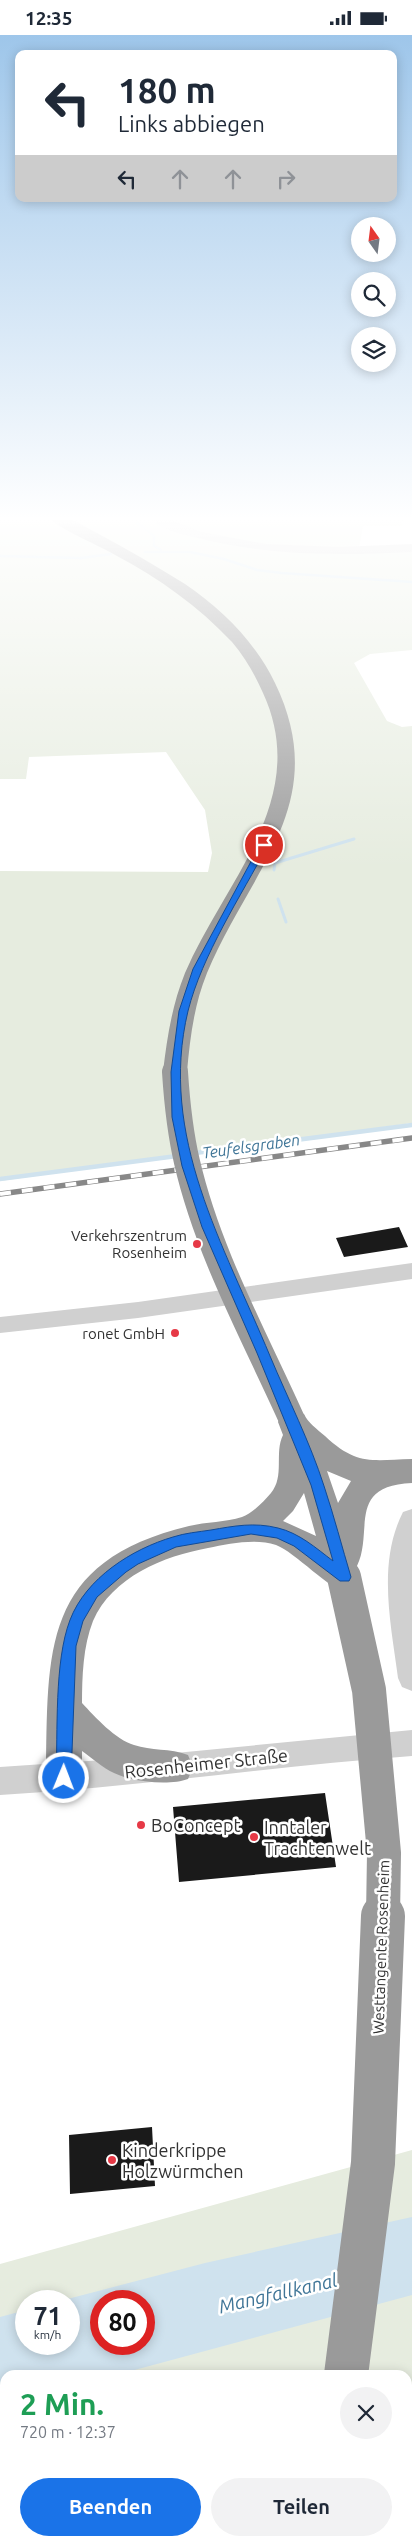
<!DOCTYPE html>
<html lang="de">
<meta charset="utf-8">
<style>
:root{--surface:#fff;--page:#f2f2f3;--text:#1f2937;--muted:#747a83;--accent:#1a73e8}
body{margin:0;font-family:Ubuntu,sans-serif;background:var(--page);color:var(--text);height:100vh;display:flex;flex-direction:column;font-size:19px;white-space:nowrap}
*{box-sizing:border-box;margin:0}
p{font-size:16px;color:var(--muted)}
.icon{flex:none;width:28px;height:28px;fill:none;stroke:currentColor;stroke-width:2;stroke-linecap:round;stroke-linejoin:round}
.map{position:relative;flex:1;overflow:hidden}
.side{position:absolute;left:0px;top:2335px;width:412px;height:176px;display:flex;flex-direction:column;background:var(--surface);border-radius:15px 15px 0 0;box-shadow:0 2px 12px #0003}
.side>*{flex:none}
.hud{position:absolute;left:15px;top:15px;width:382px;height:152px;border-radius:10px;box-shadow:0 2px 12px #0003;background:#fff;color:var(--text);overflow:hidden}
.needle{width:32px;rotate:346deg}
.tools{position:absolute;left:351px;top:182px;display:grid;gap:10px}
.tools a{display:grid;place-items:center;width:45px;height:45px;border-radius:50%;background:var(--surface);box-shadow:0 2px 12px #0003;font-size:25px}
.speed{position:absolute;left:15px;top:2255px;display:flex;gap:10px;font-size:25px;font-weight:700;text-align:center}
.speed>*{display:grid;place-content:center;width:65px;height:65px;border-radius:50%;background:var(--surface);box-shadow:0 2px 12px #0003;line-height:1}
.speed small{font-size:12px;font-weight:400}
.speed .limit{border:8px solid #d22;background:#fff;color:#111}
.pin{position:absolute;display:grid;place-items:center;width:42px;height:42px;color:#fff;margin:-21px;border:2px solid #fff;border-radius:50%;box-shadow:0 1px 5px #0007}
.me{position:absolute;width:55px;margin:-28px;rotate:1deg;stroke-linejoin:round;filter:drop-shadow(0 0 4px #0008)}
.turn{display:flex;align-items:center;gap:18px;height:105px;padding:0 20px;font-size:22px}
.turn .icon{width:65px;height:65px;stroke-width:2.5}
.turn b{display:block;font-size:35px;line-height:42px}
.lanes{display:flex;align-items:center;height:48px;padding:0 20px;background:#0003;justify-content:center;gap:25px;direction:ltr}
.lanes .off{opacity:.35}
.round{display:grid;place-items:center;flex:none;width:52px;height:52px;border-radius:26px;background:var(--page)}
.overview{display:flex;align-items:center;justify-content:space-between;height:85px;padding:0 20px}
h1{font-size:30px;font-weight:700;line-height:38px;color:#1e9e55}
.primary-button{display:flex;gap:10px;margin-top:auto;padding:10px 20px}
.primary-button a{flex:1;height:58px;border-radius:30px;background:var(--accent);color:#fff;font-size:20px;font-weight:700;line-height:58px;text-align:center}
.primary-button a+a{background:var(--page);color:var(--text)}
.status{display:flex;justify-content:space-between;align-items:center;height:35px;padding:0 25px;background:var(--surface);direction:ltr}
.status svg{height:14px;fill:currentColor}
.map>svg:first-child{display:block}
.green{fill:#e6ecdf;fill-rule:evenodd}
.water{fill:#cfe2ee;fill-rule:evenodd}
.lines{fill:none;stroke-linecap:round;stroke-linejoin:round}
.stream-far2{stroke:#cfe2ee;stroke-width:2.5}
.stream-far1{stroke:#cfe2ee;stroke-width:3}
.stream{stroke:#cfe2ee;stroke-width:4.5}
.building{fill:#1a1a1a}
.minor{fill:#d0d0d0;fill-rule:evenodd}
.highway{fill:#9a9a9a;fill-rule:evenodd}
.rail-casing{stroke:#888;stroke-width:5.5}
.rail{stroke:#fff;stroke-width:4;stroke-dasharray:11;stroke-linecap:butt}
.highway-bridge-far2{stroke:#9a9a9a;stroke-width:26}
.highway-bridge-far1{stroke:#9a9a9a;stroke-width:34}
.highway-bridge{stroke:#9a9a9a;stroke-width:44}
.route{fill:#1a73e8;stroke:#114b97}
.poi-dot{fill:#e63946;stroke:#fff;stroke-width:2}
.labels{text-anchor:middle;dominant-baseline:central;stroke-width:5;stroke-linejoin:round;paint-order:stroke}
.poi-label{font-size:15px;fill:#333;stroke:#fff;text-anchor:end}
.street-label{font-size:15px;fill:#333;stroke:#fff}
.water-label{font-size:16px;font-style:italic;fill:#3f7597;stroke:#fff}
.near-street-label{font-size:18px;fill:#333;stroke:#fff}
.near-poi-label{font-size:18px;fill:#333;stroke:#fff;text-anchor:start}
.near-water-label{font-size:19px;font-style:italic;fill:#3f7597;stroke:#fff}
</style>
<div class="status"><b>12:35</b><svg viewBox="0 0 49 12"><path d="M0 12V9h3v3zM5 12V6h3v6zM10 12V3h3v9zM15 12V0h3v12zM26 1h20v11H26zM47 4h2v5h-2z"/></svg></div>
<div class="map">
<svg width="412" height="2511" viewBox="0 0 412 2511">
<rect width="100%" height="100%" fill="#fff"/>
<path class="green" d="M0 482H403L402 491H363L359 513 412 514V615L370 619 354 628 387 686 402 692 412 691V1088L0 1146V836L208 837 212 818 205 775 166 717 29 722 26 744H0Z
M412 2115V2511H0V2229ZM26 2266H69V2309H26ZM101 2266H144V2309H101ZM5 2340H408V2506H5Z"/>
<path class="water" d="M412 2182V2260L116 2340H5V2370L0 2371V2282L26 2275V2309H69V2266H60L205 2228ZM101 2266H144V2309H101Z
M412 2396V2511H0V2469L5 2468V2506H408V2397Z"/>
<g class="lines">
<path class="stream-far2" d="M130 482 154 501V511L161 515
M145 517H190L224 524 257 535 282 538 412 547
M0 521 81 523 111 519"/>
<path class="stream-far1" d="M274 835 275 828 354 804
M278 864 286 887"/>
<path class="stream" d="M195 1118 412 1090
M0 1144 177 1121"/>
</g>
<path class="building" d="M399 1192 408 1212 344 1222 336 1203Z
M325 1758 336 1832 179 1847 173 1772Z
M152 2092 155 2151 70 2159 69 2100Z"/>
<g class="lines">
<path class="minor" d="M149 482H163L202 497 266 509 338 512 412 509V517C339 521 266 521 194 502 180 499 159 494 149 482Z
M412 1228V1244L138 1283 0 1298V1282L138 1267Z
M412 1474V1656L402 1652 398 1643C391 1589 377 1528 403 1477Z
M412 1695V1721C274 1731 138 1752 0 1760V1732L103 1725Z"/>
<path class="highway" d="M48 482C54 482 61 481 67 483 77 486 87 493 97 498 127 514 156 531 185 549 222 574 256 608 275 648 333 768 250 834 207 938 194 970 190 1003 187 1037L183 1042 175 1044 167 1042 163 1037C167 1003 172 970 185 938 224 847 312 764 263 658 255 640 245 622 232 607 198 571 160 544 117 521 103 512 56 493 48 482Z
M293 1375 304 1379C308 1388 317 1394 325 1401 357 1431 372 1425 412 1424V1448C346 1451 374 1496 357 1531L360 1542 355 1552C352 1553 348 1555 345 1556 331 1556 295 1517 276 1510 255 1503 229 1509 208 1513 164 1521 112 1542 93 1586 83 1611 82 1642 82 1668 95 1682 116 1705 134 1710 151 1716 170 1713 188 1720L193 1732 188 1744C170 1751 132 1747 114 1738 103 1733 92 1723 82 1716V1743L77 1755 64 1760 51 1755 46 1743C48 1614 41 1527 189 1491 206 1487 226 1487 242 1482 252 1479 264 1466 271 1458 285 1441 274 1418 283 1400L278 1387 282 1379ZM327 1436 351 1446 338 1468ZM304 1458 316 1501 283 1486 293 1476Z
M299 2506H349L348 2511H298Z"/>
<defs>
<path id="rail" d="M0 1159 412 1103"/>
</defs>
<use href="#rail" class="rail-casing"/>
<use href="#rail" class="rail"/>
<path class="highway-bridge-far2" d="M175 1037C177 1068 180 1097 187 1127 208 1218 255 1302 293 1387"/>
<path class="highway-bridge-far1" d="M344 1542 369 1655 384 1818 383 1882"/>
<path class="highway-bridge" d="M346 2340 373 2128 383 1881"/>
</g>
<linearGradient id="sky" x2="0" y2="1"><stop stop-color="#9ec6ea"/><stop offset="0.58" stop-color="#fff"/><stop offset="1" stop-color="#fff" stop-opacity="0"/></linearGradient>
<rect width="412" height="834" fill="url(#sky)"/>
<path class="route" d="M261 808 268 810C241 861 202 920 188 976 158 1101 224 1210 270 1321 288 1364 310 1407 324 1451 334 1481 342 1512 351 1542L349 1546H340L294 1511 277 1503 251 1499 176 1512 138 1529 126 1537 97 1562 83 1586 76 1611 71 1743 69 1748 64 1750 58 1748 56 1743C58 1697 54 1627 70 1585 86 1543 132 1514 173 1502 185 1498 198 1497 211 1495 234 1491 254 1487 278 1493 299 1498 316 1513 333 1526L311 1450 257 1318 202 1192 182 1131 172 1082 171 1037 179 976 193 934Z"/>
<g class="poi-dot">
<circle cx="197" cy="1209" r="5"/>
<circle cx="175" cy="1298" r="5"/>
<circle cx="141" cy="1790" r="5"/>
<circle cx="254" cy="1802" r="5"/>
<circle cx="112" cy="2125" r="5"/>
</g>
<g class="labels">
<g class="poi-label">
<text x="187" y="1200">Verkehrszentrum<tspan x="187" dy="17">Rosenheim</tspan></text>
<text x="165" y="1298">ronet GmbH</text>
</g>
<g class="street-label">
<text transform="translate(381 1912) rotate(-88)">Westtangente Rosenheim</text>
</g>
<g class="water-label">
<text transform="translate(251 1111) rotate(-8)">Teufelsgraben</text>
</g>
<g class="near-street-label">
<text transform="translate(206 1728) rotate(-6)">Rosenheimer Straße</text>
</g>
<g class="near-poi-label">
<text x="151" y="1790">BoConcept</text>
<text x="264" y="1792">Inntaler<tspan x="264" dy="21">Trachtenwelt</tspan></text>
<text x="122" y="2115">Kinderkrippe<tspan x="122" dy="21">Holzwürmchen</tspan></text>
</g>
<g class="near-water-label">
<text transform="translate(278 2258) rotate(-13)">Mangfallkanal</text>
</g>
</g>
</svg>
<div class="tools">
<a><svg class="needle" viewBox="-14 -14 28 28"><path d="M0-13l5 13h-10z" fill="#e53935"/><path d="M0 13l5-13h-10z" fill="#747a83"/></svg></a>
<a><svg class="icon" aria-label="search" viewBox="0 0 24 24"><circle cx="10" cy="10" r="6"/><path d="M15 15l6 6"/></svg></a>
<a><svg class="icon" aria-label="layers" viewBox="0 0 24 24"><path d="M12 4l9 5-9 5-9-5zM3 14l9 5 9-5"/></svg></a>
</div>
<div class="speed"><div>71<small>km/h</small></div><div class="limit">80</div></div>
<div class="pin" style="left:264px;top:810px;background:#d93025"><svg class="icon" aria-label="arrive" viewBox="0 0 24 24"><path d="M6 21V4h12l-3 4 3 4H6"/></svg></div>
<svg class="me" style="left:64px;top:1743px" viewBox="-20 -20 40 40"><circle r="17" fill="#1a73e8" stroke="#fff" stroke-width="3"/><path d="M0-11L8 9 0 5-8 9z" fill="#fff"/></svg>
<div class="hud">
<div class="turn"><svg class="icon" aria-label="left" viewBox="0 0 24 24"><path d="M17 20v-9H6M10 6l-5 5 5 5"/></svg><div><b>180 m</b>Links abbiegen</div></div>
<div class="lanes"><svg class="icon" aria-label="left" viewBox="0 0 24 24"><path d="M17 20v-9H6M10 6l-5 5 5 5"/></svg><svg class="icon off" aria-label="ahead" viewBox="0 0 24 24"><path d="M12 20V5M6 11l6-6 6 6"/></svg><svg class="icon off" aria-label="ahead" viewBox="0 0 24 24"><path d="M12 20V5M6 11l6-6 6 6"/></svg><svg class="icon off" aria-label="right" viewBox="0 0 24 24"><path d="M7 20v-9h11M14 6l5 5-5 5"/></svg></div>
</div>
<section class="side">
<div class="overview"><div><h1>2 Min.</h1><p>720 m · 12:37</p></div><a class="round"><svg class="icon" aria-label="close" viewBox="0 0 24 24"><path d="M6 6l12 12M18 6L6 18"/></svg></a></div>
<div class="primary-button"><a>Beenden</a><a>Teilen</a></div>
</section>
</div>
